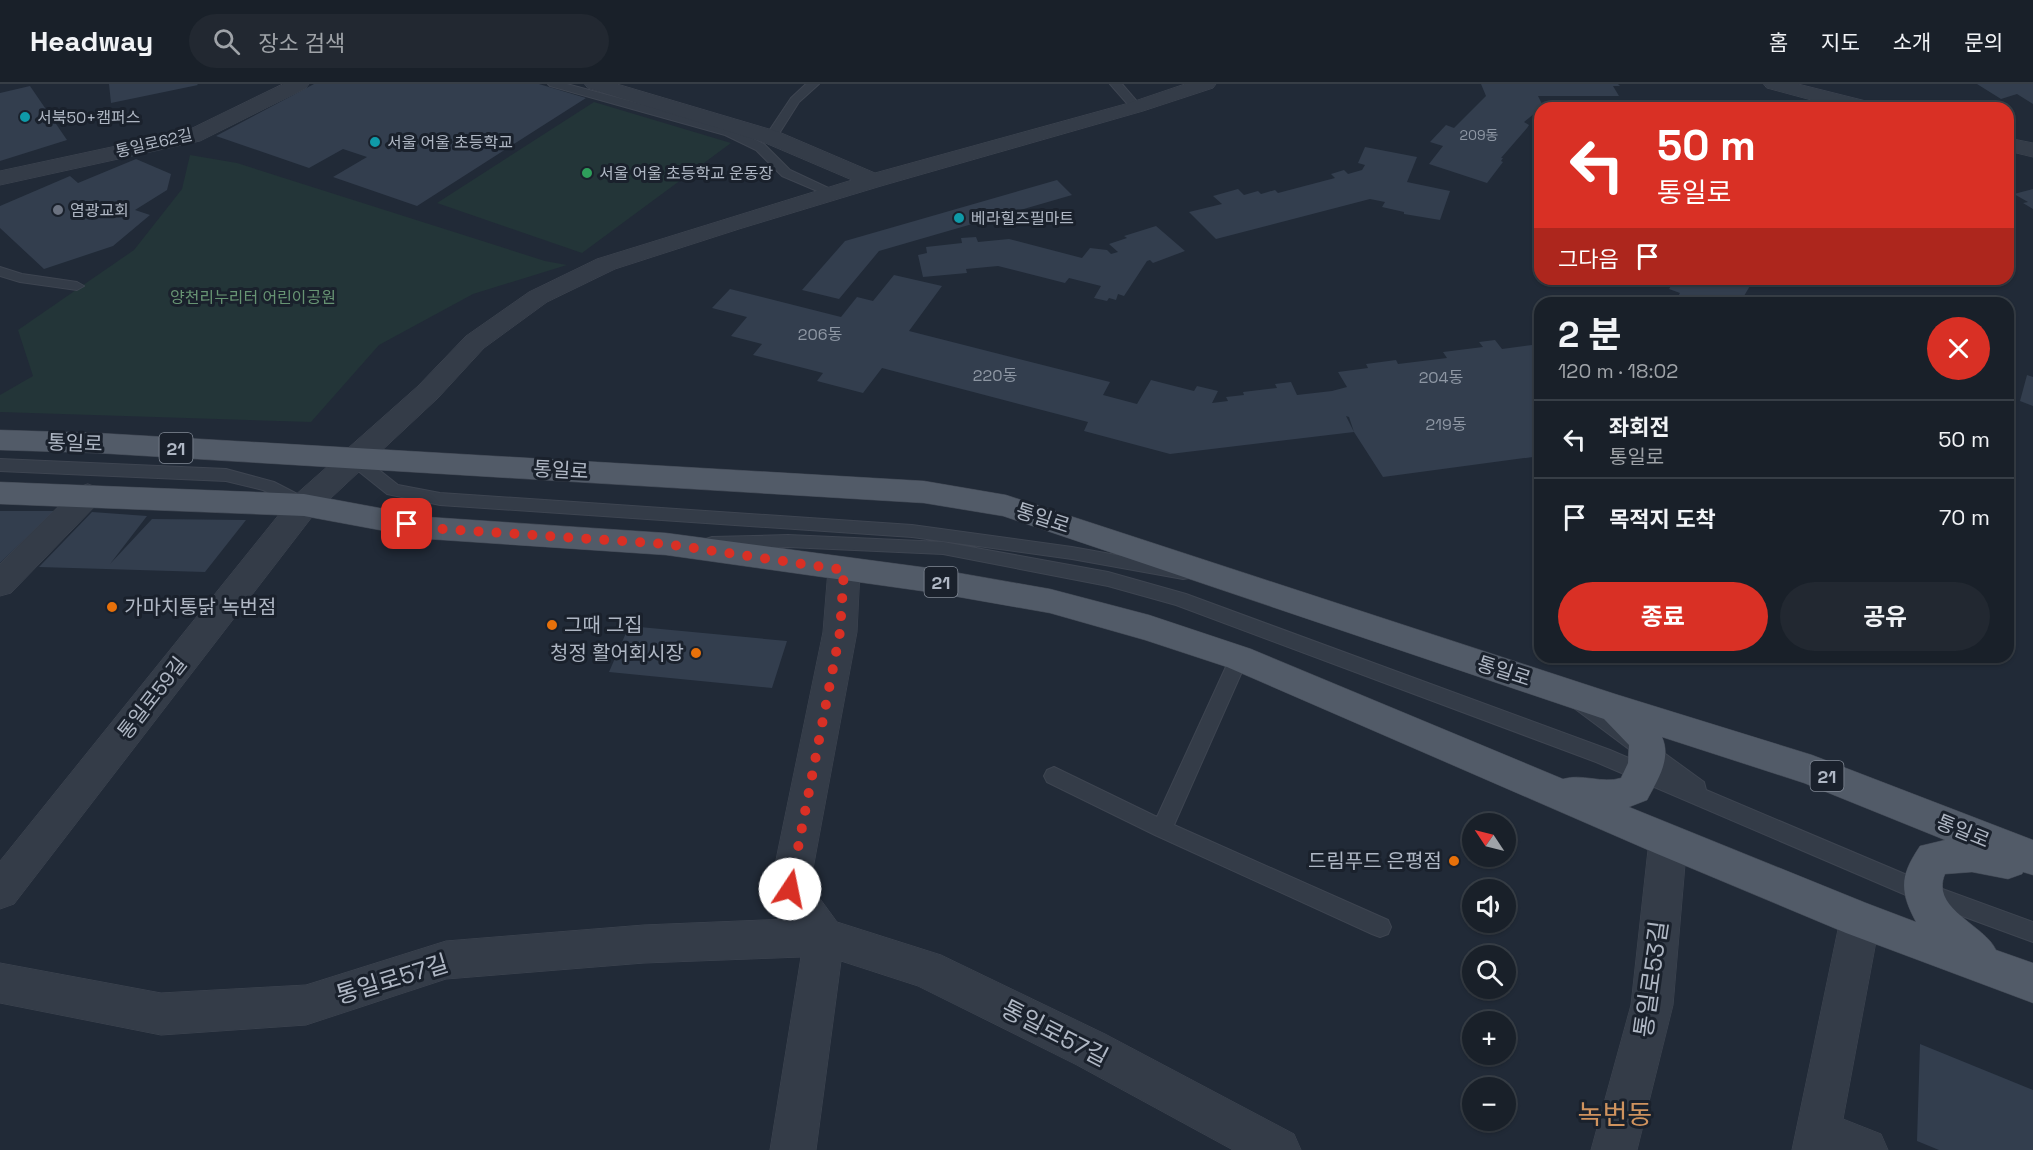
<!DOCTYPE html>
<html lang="ko">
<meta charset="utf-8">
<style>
:root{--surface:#192029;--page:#222831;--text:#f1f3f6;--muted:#9fa3a8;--line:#373e46;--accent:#d93025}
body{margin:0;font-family:"Space Grotesk","Noto Sans KR",sans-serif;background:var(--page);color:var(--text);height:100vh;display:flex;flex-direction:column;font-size:22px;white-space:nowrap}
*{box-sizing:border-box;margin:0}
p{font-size:20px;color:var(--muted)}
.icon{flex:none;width:33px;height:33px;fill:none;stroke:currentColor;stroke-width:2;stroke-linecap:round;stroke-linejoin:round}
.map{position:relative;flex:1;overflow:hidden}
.drawer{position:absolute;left:1534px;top:213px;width:480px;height:366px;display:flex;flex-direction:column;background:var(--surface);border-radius:18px;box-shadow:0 2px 4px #0004,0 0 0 2px var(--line)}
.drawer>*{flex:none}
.banner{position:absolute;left:1534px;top:18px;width:480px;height:183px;border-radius:18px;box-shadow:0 2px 4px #0004,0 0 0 2px var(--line);background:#d93025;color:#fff;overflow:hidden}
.needle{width:39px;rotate:305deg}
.fabs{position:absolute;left:1462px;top:729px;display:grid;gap:12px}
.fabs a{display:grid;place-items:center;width:54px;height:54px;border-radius:50%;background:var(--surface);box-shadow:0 2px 4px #0004,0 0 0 2px var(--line);font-size:30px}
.pin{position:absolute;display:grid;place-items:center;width:51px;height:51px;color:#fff;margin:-26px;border-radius:12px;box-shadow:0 3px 9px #0006}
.me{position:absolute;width:66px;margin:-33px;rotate:11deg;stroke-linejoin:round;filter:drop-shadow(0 0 4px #0008)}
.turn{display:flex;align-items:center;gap:21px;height:126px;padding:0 24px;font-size:27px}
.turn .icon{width:78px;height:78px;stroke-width:2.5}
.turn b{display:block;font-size:42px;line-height:51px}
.then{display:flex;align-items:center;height:57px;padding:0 24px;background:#0003;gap:12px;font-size:22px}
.round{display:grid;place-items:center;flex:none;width:63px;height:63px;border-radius:32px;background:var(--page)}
.summary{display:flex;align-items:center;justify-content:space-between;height:102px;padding:0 24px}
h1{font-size:36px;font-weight:700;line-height:45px}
.cta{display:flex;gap:12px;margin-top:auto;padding:12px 24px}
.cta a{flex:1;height:69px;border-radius:36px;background:var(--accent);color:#fff;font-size:24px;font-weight:700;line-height:69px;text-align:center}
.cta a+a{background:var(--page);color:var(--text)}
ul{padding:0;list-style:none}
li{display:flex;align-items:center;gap:18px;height:78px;padding:0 24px;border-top:2px solid var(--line)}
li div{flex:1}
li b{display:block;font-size:22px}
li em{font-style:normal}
header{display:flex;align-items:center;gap:36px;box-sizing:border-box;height:84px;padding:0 30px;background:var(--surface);border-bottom:2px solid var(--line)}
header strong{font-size:28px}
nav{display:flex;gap:33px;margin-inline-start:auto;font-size:21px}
.search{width:420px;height:54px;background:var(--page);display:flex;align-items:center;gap:15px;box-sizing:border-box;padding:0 21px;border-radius:33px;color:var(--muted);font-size:22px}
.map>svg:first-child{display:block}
.green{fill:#233538}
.building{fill:#333e4e}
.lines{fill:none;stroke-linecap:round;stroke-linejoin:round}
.service-casing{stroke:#3e4551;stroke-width:2}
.minor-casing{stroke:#3e4551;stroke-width:1}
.primary-casing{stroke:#3e4551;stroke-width:1}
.service{fill:#343c48;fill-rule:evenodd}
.minor{fill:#343c48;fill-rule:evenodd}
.primary{fill:#525b68;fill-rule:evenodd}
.route{stroke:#d93025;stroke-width:10;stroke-dasharray:0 18}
.culture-dot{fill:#0f9aa8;stroke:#1a212c;stroke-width:2}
.leisure-dot{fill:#2e9e5b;stroke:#1a212c;stroke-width:2}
.worship-dot{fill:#6b7280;stroke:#1a212c;stroke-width:2}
.food-dot{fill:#e8710a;stroke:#1a212c;stroke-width:2}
.labels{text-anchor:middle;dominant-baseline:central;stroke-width:6;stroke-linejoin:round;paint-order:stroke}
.far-number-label{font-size:14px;fill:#8e97a4}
.far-poi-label{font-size:16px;fill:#afb7c4;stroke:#1a212c;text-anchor:start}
.far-street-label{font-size:16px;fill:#afb7c4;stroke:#1a212c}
.far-park-label{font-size:16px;fill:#679473;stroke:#1a212c}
.number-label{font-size:16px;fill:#8e97a4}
.shield{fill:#1a212c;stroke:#828a96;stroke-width:1.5}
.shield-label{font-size:18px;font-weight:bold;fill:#afb7c4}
.street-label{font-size:20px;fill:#afb7c4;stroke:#1a212c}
.poi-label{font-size:20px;fill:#afb7c4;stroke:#1a212c;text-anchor:start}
.near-street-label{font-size:24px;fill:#afb7c4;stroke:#1a212c}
.near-quarter-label{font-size:27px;fill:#d0935e;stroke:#1a212c}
</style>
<header>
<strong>Headway</strong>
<div class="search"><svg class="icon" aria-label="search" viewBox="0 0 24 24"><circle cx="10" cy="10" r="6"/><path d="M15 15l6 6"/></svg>장소 검색</div>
<nav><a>홈</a><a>지도</a><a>소개</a><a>문의</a></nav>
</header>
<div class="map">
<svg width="2033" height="1066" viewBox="0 0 2033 1066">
<rect width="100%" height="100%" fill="#212a37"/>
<path class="green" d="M594 18 731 59 582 169 437 119Z
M190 71 237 79 545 177 567 181 473 210 379 261 311 338 0 328V311L33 292 18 246 134 166 182 105Z"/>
<path class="building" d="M109 0H197L198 1 111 19Z
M314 0H539L586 14 417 122 333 93 367 73 343 65 309 84 216 52Z
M1481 0H1618L1620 2H1613L1619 12H1538L1542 20 1539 24 1540 25 1524 38 1529 41 1527 44 1501 74H1503L1501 77 1503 78 1487 99 1429 80 1443 62 1430 58 1446 41 1454 44 1486 12Z
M1977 0H2033V20L2017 10 2001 15Z
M30 2 67 56 0 77V9Z
M1365 63 1417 73 1407 98 1450 107 1440 136 1404 130V128L1382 123 1385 118 1370 115 1216 155 1189 128 1222 120 1213 112 1238 105 1244 111 1258 107 1261 110 1275 106 1278 109 1335 94 1331 90 1344 86 1348 90 1362 86 1365 81 1358 79Z
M136 75 171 90 167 106 135 126 150 131 113 162 44 185 0 144V122L70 92 78 99Z
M1057 96 1072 111 879 167 839 215 802 206 845 157Z
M2033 105V125L2023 119 2028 118 2014 110Z
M1156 142 1185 167 1153 179 1150 176 1147 177 1124 212 1118 210 1116 216 1109 214 1107 217 1094 214 1101 202 1069 194 1065 199 998 182 966 185 967 189 923 193 918 171 927 169 926 163 962 159 961 154 976 153 978 158 1009 155 1082 174 1090 164 1107 166 1111 170 1118 168 1109 160 1127 154 1124 152Z
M894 191 942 202 909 247 1110 298 1103 311 1137 320 1151 296 1194 307 1197 302 1218 307 1212 319 1228 317 1226 313 1244 311 1243 308 1277 304 1275 300 1291 298 1297 311 1332 307 1347 303 1338 288 1368 284 1366 280 1396 276 1398 280 1447 274 1443 268 1483 263 1479 258 1495 256 1502 265 1540 260V372L1383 393 1354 348 1349 333 1346 332 1354 348 1170 370 1084 347 1088 338 882 284 863 309 817 297 823 289 753 271 762 260 731 252 747 233 712 224 730 205 841 233 857 213 873 217Z
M1675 195H1754L1744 212 1740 211 1735 219H1674L1680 209 1669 205Z
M2027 291 2033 293V322L2020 317Z
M0 427H54L0 479Z
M92 428 147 432 110 480 152 435 246 436 205 488 39 483Z
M629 542 787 557 772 604 609 588Z
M1920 960 2033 1006V1066H1939L1917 1057Z"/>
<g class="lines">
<defs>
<path id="service" d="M548 0H567L733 45 764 60 790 86 839 109 837 112H829L782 92 756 66 725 51 550 2Z
M806 0H819L799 18 775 56H767L765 53 791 14Z
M1110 0H1122L1140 21V25H1132Z
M0 183 22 190 77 198 84 202 77 206 20 198 0 192Z
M353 369 359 370 398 401 440 409 912 441 1072 463 1183 483 1189 484 1192 489 1189 494 1183 495 1072 475 912 453 440 421 387 410 347 378 345 374 347 370Z
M0 375 226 385 274 398 307 415 309 419 307 423 301 425 263 406 226 397 0 387Z
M788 451 943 458 1108 488 1186 510 1610 666 1657 686 1574 624 1571 619 1574 614 1581 611 1588 614 1704 698 1706 706 1926 799 2033 838V858L1913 814 1596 678 1176 521 1108 502 943 470 788 463 712 465 706 463 703 459 706 455 712 453Z
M1239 567 1246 569 1248 574 1174 741 1388 836 1391 843 1388 850 1380 853 1372 850 1155 751 1047 698 1044 692 1047 686 1054 683 1157 733 1230 574 1232 569Z"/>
<path id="minor" d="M283 0H309L306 4 200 57 0 101V87L186 47Z
M585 0H617L779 48 875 89 1129 19 1185 0H1216L1213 4 1143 27 881 102 739 145 615 185 547 218 484 264 438 314 315 429 14 820 0 825V777L293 413 418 302 466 252 529 208 597 175 852 96 763 58 588 4Z
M1764 0H1798L1874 19 1877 24H1841L1767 4Z
M2008 54 2033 59V73L2008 67Z
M88 400 99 404 103 411 99 418 11 509 0 512V480L77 404Z
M844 474 855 478 860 486 857 548 810 801 837 838 941 871 1105 950 1294 1050 1301 1066H1233L1075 980 918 902 841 877 816 1066H770L801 873 644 879 446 895 306 941 161 951 0 919V879L161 909 306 901 446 857 644 841 788 835 770 805 823 548 828 486 833 478Z
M1668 740 1681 745 1687 757 1673 921 1637 1066H1591L1631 921 1649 757 1655 745Z
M1860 817 1874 823 1880 836 1843 1035 1881 1050 1888 1066H1792L1840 836 1846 823Z"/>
<path id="primary" d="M0 346 97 349 924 397 1006 411 1615 610 1812 671 2033 756V791L2023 788 2022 790 2008 795 1972 788 1945 790C1930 825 1985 841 1996 866L2033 879V919L1846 849 1655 769 1227 583 1145 556 1050 529 936 509 666 471 428 455 304 432 0 420V398L304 410 428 433 666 449 936 485 1050 505 1149 531 1251 565 1563 695C1582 689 1602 700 1621 694L1628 679 1629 661 1604 635 1003 432 924 419 97 369 0 366ZM1662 653 1804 699 1945 756 1920 762C1900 792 1899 806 1916 838L1866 819 1629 723 1647 716C1657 697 1672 675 1662 653Z"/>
</defs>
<use href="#service" class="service-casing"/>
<use href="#minor" class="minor-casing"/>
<use href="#primary" class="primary-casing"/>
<use href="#service" class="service"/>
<use href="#minor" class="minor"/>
<use href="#primary" class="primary"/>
</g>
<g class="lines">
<path class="route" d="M407 440 428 444 666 460 844 486 840 548 790 805"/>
</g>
<g class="culture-dot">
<circle cx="25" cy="33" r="6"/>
<circle cx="375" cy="58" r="6"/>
<circle cx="959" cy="134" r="6"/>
</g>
<circle class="leisure-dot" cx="587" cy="89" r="6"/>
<circle class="worship-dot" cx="58" cy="126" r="6"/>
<g class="food-dot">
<circle cx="112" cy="523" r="6"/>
<circle cx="552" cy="541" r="6"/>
<circle cx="696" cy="569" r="6"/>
<circle cx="1454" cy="777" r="6"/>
</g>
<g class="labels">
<g class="far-number-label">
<text x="1479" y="51">209동</text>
</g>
<g class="far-poi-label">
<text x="37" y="33">서북50+캠퍼스</text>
<text x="387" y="58">서울 어울 초등학교</text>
<text x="599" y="89">서울 어울 초등학교 운동장</text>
<text x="70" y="126">염광교회</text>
<text x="971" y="134">베라힐즈필마트</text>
</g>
<g class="far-street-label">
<text transform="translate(154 59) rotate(-13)">통일로62길</text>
</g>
<g class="far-park-label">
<text x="253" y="213">양천리누리터 어린이공원</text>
</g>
<g class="number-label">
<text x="820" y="250">206동</text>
<text x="995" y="291">220동</text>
<text x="1441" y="293">204동</text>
<text x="1446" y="340">219동</text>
</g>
<g class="shield">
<rect x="159.5" y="349" width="33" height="30" rx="4.5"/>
<rect x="924.5" y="483" width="33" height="30" rx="4.5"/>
<rect x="1810.5" y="677" width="33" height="30" rx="4.5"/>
</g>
<g class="shield-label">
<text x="176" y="364">21</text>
<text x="941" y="498">21</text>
<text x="1827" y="692">21</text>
</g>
<g class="street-label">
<text transform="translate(75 359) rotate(2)">통일로</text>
<text transform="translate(561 386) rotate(3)">통일로</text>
<text transform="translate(1043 434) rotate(18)">통일로</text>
<text transform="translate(1504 587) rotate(18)">통일로</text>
<text transform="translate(152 614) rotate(-52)">통일로59길</text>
<text transform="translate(1963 747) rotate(22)">통일로</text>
</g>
<g class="poi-label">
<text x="124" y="523">가마치통닭 녹번점</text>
<text x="564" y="541">그때 그집</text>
<text x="684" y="569" text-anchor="end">청정 활어회시장</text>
<text x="1442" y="777" text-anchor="end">드림푸드 은평점</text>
</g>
<g class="near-street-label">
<text transform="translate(392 895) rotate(-17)">통일로57길</text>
<text transform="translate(1651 895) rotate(-82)">통일로53길</text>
<text transform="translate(1055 949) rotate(27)">통일로57길</text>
</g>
<g class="near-quarter-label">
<text x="1615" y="1030">녹번동</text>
</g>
</g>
</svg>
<div class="fabs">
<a><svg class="needle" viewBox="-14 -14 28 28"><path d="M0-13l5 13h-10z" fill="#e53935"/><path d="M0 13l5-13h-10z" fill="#9fa3a8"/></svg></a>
<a><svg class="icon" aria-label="sound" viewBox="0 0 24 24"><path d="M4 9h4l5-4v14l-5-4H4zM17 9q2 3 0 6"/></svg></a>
<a><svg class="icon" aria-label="search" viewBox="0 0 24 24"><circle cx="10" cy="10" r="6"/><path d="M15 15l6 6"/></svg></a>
<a>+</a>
<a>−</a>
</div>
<div class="pin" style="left:407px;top:440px;background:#d93025"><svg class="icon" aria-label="arrive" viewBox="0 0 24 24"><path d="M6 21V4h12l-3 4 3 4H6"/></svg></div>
<svg class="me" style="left:790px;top:805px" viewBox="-20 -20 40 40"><circle r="19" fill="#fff"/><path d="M0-13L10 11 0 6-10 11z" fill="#d93025"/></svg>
<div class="banner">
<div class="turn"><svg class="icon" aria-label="left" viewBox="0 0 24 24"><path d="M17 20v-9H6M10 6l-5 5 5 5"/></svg><div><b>50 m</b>통일로</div></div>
<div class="then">그다음<svg class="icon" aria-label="arrive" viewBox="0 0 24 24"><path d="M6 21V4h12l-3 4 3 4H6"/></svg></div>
</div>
<section class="drawer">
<div class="summary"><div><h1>2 분</h1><p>120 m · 18:02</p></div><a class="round" style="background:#d93025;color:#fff"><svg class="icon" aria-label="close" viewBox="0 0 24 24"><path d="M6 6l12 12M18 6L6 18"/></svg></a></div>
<ul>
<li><svg class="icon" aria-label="left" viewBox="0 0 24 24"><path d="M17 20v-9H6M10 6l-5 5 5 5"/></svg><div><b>좌회전</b><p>통일로</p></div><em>50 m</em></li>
<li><svg class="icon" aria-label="arrive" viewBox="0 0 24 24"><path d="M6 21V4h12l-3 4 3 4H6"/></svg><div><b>목적지 도착</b></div><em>70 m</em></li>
</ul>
<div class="cta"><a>종료</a><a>공유</a></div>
</section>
</div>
